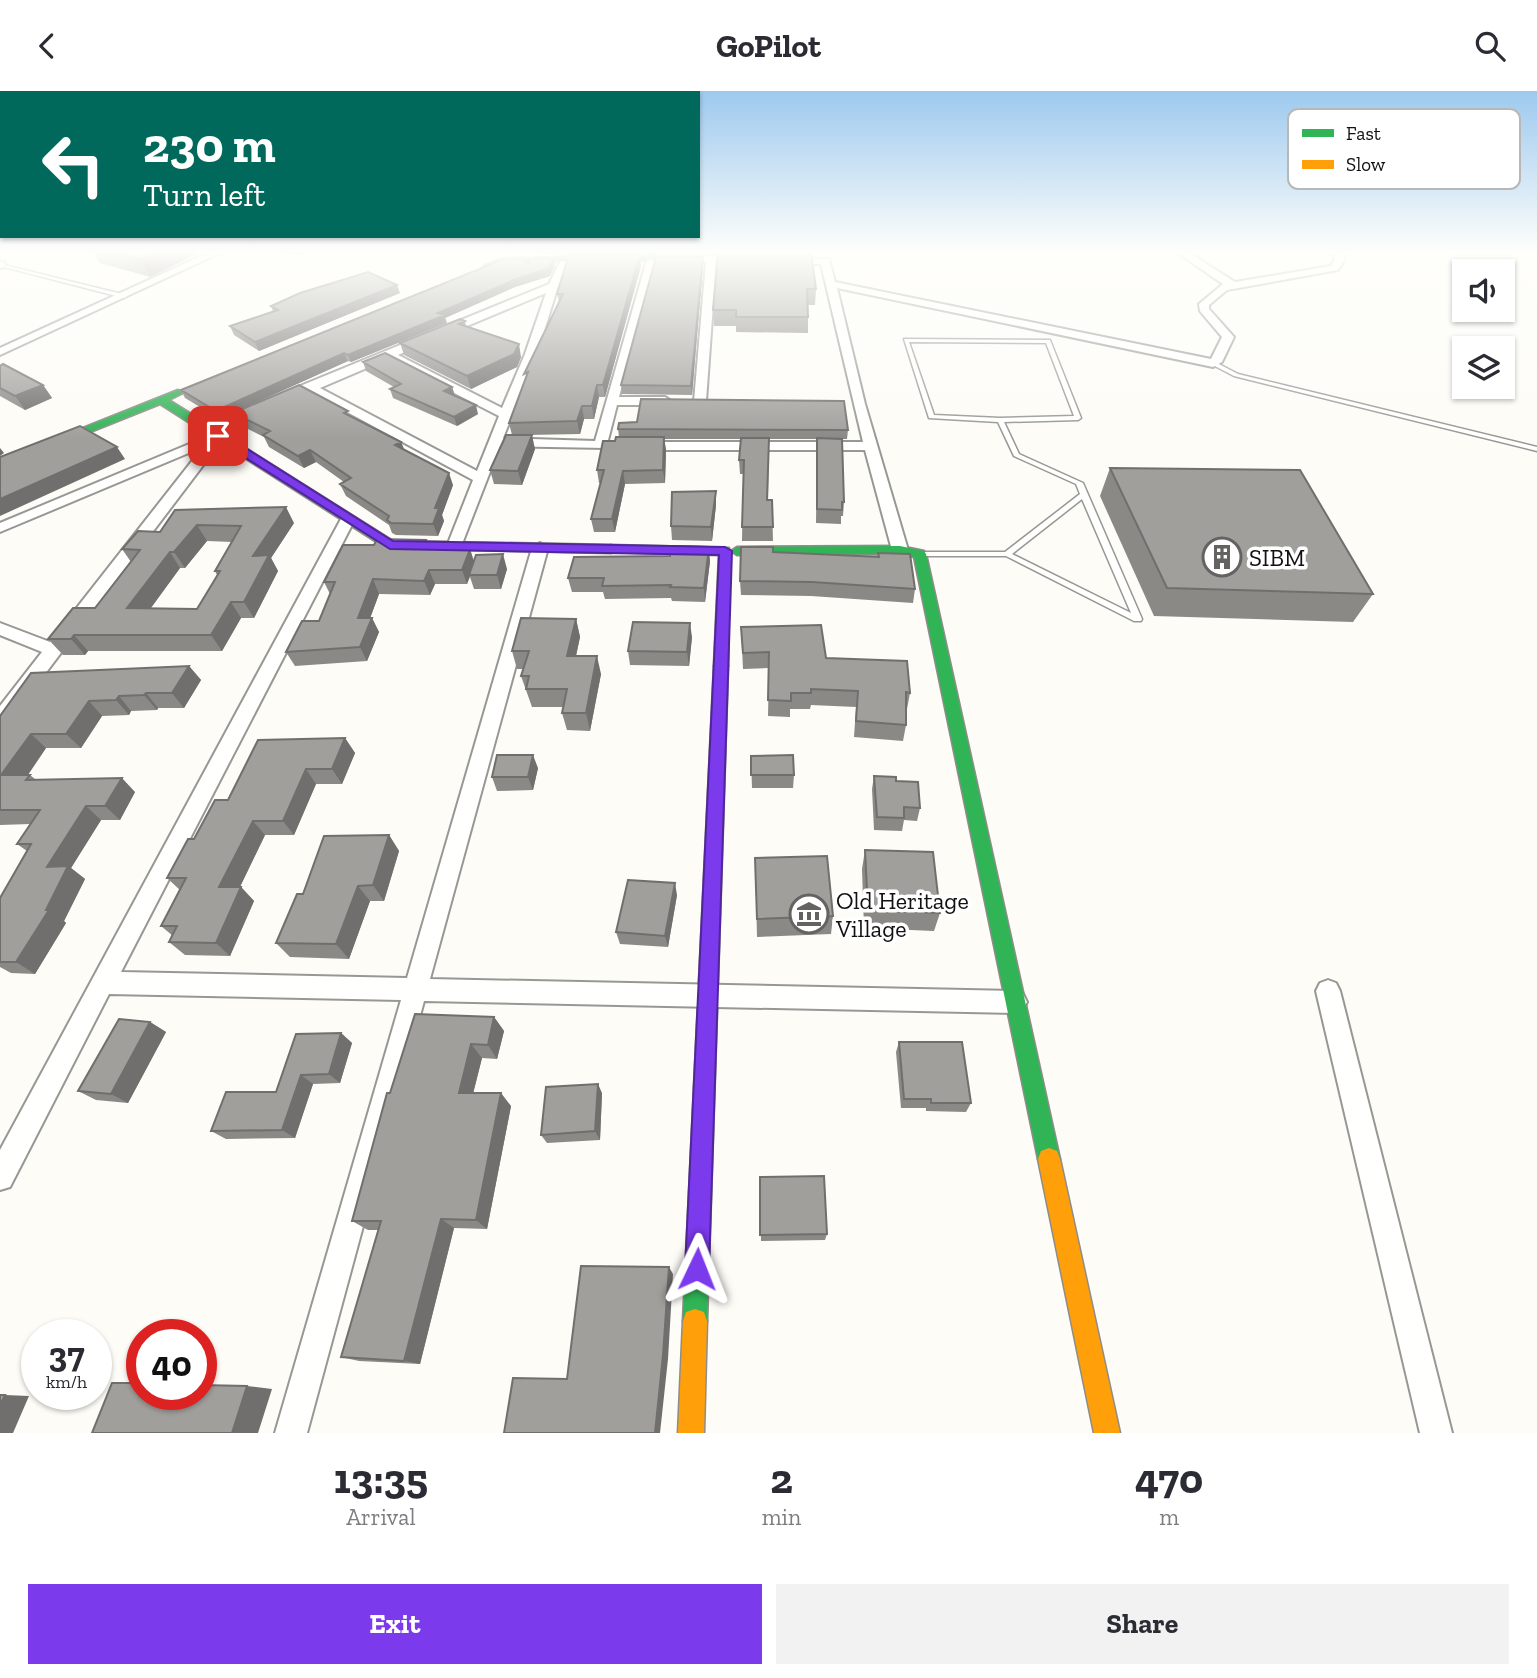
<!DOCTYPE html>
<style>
:root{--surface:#fff;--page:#f2f2f3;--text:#2b2b33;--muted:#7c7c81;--accent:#7c3aed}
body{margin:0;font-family:"Zilla Slab",serif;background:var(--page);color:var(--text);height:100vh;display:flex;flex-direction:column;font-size:26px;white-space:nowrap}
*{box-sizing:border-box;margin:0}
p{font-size:23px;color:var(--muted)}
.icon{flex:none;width:38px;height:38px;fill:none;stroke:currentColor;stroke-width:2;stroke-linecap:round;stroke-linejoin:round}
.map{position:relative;height:1342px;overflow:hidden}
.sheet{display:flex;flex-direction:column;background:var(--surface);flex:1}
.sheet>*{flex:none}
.banner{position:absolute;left:0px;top:0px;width:700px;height:147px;box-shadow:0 2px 5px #0004;background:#00695c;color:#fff;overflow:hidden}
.tools{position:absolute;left:1452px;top:168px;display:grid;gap:14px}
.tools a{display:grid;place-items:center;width:63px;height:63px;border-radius:0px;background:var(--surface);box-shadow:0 2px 5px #0004;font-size:35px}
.speed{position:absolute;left:21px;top:1228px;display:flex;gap:14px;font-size:35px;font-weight:700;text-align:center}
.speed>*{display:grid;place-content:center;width:91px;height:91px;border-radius:50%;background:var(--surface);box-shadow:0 2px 5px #0004;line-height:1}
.speed small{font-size:18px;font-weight:400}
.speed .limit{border:10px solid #d22;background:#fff;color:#111}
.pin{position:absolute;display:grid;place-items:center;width:60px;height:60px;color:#fff;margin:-30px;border-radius:14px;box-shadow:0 4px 10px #0006}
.me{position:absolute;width:77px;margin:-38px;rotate:2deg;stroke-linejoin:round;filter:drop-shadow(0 0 5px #0008)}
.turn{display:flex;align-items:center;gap:24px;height:147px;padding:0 28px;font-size:32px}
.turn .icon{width:91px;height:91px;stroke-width:2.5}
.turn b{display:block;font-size:49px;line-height:60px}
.eta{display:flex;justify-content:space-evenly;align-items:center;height:119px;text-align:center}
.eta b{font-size:42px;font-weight:700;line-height:49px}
.button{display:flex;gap:14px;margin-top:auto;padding:14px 28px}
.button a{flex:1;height:80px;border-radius:0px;background:var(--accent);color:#fff;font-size:28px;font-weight:700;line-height:80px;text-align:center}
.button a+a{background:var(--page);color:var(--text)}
header{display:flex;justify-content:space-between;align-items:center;height:91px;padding:0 28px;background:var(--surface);font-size:32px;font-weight:700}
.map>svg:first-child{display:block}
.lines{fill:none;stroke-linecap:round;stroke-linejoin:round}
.lane-casing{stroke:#979795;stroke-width:3}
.street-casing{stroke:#979795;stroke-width:4}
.fast-casing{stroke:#8e8d8b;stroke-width:3}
.slow-casing{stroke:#8e8d8b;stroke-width:3}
.lane{fill:#fffffe;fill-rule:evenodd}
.street{fill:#fffffe;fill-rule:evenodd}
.fast{fill:#30b455;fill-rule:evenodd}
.slow{fill:#ff9f0a;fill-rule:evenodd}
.wall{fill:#8a8986;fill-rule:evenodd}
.shaded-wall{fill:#716f6d}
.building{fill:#a19f9c;stroke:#716f6d;stroke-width:2;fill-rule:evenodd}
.route{fill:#7c3aed;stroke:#51269a;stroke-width:2}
.labels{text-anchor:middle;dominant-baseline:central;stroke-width:7;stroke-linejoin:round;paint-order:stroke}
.poi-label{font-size:24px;fill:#111;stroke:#fff;text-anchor:start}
.key{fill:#fff;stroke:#b8b8b8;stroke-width:2}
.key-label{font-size:19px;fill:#111}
</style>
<header><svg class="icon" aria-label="back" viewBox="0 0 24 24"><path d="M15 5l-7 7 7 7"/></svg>GoPilot<svg class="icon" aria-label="search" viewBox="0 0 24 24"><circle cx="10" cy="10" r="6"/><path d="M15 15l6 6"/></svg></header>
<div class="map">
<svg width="1537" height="1342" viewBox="0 0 1537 1342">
<rect width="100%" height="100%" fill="#fdfcf7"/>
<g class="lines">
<defs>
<path id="lane" d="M0 173 126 204 127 205 124 207 0 175Z
M904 248 1050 249 1081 327 1078 329 1004 331 1019 363 1083 392 1142 528 1141 530H1134L1006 465H917L916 463 920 461H1005L1080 403 1076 393 1014 365 998 331 929 327ZM909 251 1046 252 1074 325 1000 327 934 324ZM1082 408 1131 522 1012 463Z
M1211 271H1215L1238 283 1537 356V360L1234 285 1211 273Z"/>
<path id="street" d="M212 160H224L0 264V257Z
M1175 160H1186L1235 191 1331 175 1335 168 1331 160H1341L1345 168 1338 179 1227 199 1209 214V218L1234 246 1222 271 1213 276 837 197 865 313 908 459 905 462 900 464 892 459 865 359H639L632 355 639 351H863L821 173 789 172 785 171V167L829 168 835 191 1211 268 1222 246 1200 220 1199 213 1223 193Z
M648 165H741L746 168 741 171H716L706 310 700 314 694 310 706 171 655 170 619 306H665L671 310 665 314H617L606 357 500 355 460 458 455 460 447 455 473 389 310 301 214 342H204L202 339 305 293 549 193 561 169 566 166 571 169 558 195 537 263 503 347 595 350ZM546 202 525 263 502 317 398 264ZM388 268 499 325 477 380 320 297Z
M0 170 5 172V176L0 177Z
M218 341 223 342V348L7 633 0 635V615L42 561 0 544V532L50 551 203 356 0 441V432Z
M348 424 355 428 121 881 407 887 532 457 540 452 548 457 430 888 1015 900 1023 903 1027 911 1023 919 1015 922 424 910 307 1342H275L401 909 109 903 10 1096 0 1099V1059L341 428Z
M1328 889 1336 892 1340 900 1452 1342H1420L1316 900 1320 892Z"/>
<path id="fast" d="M649 160H657L654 169 504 171 488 177 484 175 503 167 648 165Z
M178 299 183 302 169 309 393 450 611 454 617 458 611 462 386 457 160 313 0 377V370Z
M900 455 924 460 926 463 1060 1068 1057 1076 1049 1079 1041 1076 1038 1068 914 466 900 463 737 464 731 460 737 456Z
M721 570 728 575 707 1230 704 1239 695 1242 686 1239 683 1230 714 575Z"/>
<path id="slow" d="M611 454 729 457 728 575 726 579H716L714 575 719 464 607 461V455Z
M1049 1057 1057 1060 1060 1068 1120 1342H1094L1038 1068 1041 1060Z
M695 1218 704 1221 707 1230 704 1342H678L683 1230 686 1221Z"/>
</defs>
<use href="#lane" class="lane-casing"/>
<use href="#street" class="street-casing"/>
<use href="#fast" class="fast-casing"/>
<use href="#slow" class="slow-casing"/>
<use href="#lane" class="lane"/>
<use href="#street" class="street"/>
<use href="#fast" class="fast"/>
<use href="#slow" class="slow"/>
</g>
<path class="wall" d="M93 160H203L150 186 100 172Z
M272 160H302L301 164Z
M537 160H578L577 162 538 163Z
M664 160H702L701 162H665Z
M718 160 816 198 815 214H808V242L736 241V235H714L713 219Z
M703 166V174L692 304 622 303 621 294Z
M554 167 555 175 550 185 515 196 445 227 447 232 351 271 348 270 241 318 350 325 401 351 404 358 453 394 442 424 444 430 438 445 396 444 392 442 389 434 346 405 340 393 344 391 316 371 304 377 269 356 264 346 240 334 233 322 224 326 215 325 185 307 181 299 529 172Z
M641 175 605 306H599L594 328H584L580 343 527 344 535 358 522 394 494 393 490 379 512 344 509 332 559 211 557 203Z
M400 202 259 260 234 244 230 235 273 220 271 215Z
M465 230 466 235 521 266 517 276 471 298 404 264 400 252Z
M363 271 452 296 455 305 478 323 457 335 393 307 390 298 394 296 366 280Z
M0 275 43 294 52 307 25 319 0 305Z
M618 338 848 339 847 348H842L844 411 843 425H841V433L816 432 817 348H769L768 409H772L773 450H742L743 383H740L739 369 741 348H664L666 359 665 392 625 393 615 441H594L591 428 601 392H599L597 379 619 346Z
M1110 377 1373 503 1353 531 1154 525 1100 405Z
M716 414 712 450 672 449 671 435Z
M175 419 294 432 271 467 278 480 254 527H241L222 560H88L85 564H63L48 548 95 517 131 471 122 458 160 441ZM207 450 232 451 215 480 217 484 197 518 151 517 180 477H185Z
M426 449 429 456 470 458 474 470 507 478 501 498H474L470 486 467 493H435L430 504 379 503 370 527H372L379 541 367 570 295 575 286 561 319 530 330 503 324 491 374 454Z
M773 461 878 466V462L915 498 913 512 811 505 741 504 740 490Z
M710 470 705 511 672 510 671 507 605 508 603 501H572L568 487Z
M576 528 580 546 576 565 601 583 590 640 567 639 562 622 563 616H532L521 585 523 578H517L512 560Z
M741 536 826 567 910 602 907 618H906V634L903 650 854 646 856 616 811 614 810 618H790V626L768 625 769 577 743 578Z
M692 546 689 575 630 574 628 560Z
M189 575 201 589 184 617H158L157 619 131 620 129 624 102 625 81 657H46L28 684H30L35 688 135 701 120 729H101L71 777 85 788 64 830 66 832 35 883 11 882 0 876V807L27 760 17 753 30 733 0 734V625Z
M345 647 355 662 342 693H316L294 744H265L240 796H241L254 810 230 865 185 864 169 851 173 845 161 835 180 799 167 787 194 748 228 709Z
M751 665 794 684 793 697H752Z
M538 677 533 699 497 700 492 686Z
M874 685 896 690 920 717 917 730 904 729 902 740 874 739 872 698Z
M389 744 399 760 384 810H370L349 868 290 866 276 852 303 803Z
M865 759 940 822 934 840 864 837 862 778Z
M755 767 833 825 831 843 757 846Z
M677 804 668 856 620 853 616 841Z
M494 926 504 940 497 968 482 967 473 1002 511 1015 487 1138 454 1137 420 1273 359 1270 341 1266 378 1139H368L352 1130 390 1002Z
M150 931 166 941 128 1012 96 1009 78 1000Z
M341 942 352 952 340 992 313 993 295 1047 226 1048 211 1040 276 1001Z
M899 951 971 1012 966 1021 926 1020V1017H901L896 961Z
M602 1002 600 1049 547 1052 541 1044Z
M760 1086 827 1143 825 1149 761 1150Z"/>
<path class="shaded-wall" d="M160 160H203L150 186 141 169Z
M640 163 641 175 605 306 603 294Z
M703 166V174L692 304 691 295Z
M554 167 555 175 550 185 515 196 445 227 447 232 351 271 348 264Z
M397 194 400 202 259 260 255 251Z
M519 253 521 266 517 276 471 298 467 285Z
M344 262 348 270 224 326 220 318Z
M43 294 52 307 25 319 15 305Z
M597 294 599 306 594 328 592 315Z
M452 296 455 305 444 300Z
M476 314 478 323 457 335 454 326Z
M582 315 584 328 580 343 577 330Z
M532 344 535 358 522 394 518 380Z
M664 346 666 359 665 392 663 379Z
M401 351 406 363 395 354Z
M117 356 125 368 0 425V408Z
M0 357 4 362 0 365Z
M310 359 316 371 304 377 298 365Z
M623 380 625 393 615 441 612 428Z
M449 382 453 394 442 424 444 430 438 445 433 433 435 417Z
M716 400V414L712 450 711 436Z
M286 416 294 432 271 467 278 480 254 527 244 511 253 465Z
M197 434 207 450 185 477 174 461Z
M426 449 431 463 423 456Z
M709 456 710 470 705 511 704 497Z
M470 458 474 472 467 493 462 479Z
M170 461 180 477 139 533 127 517Z
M503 463 507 478 501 498 497 484Z
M429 479 435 493 430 504 424 490Z
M373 488 379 503 365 541 358 527Z
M231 511 241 527 222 560 211 544Z
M372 527 379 541 367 570 360 556Z
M576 528 580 546 572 583 567 565Z
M690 532 692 546 689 575 687 561Z
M74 544 88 560 85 564 71 548Z
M597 565 601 583 590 640 586 622Z
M189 575 201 589 184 617 172 602Z
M146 602 158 617 157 619 144 604Z
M119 605 131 620 129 624 116 609Z
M89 610 102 625 81 657 66 643Z
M31 643 46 657 18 698 1 684Z
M345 647 355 662 342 693 332 678Z
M533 664 538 677 533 699 528 686Z
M306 678 316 693 294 744 283 730Z
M122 687 135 701 120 729 105 715Z
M86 715 101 729 71 777 85 788 64 830 66 832 35 883 16 871 46 819 47 776Z
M253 730 265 744 233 810 219 796Z
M389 744 399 760 384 810 373 794Z
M675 792 677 804 668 856 665 845Z
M358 795 370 810 349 868 336 853Z
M241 796 254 810 230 865 216 852Z
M494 926 504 940 497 968 488 954Z
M150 931 166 941 128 1012 111 1003Z
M341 942 352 952 340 992 329 983Z
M471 953 482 967 470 1015 459 1002Z
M301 984 313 993 295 1047 282 1039Z
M598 993 602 1002 600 1049 595 1040Z
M501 1002 511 1015 487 1138 476 1129Z
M441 1128 454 1137 420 1273 404 1270Z
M669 1176 673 1183 668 1268 660 1342H655Z
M247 1295 272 1298 258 1342H232Z
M5 1304 29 1305 13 1342H0V1314Z"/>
<path class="building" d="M108 160H160L141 169Z
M718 160H811L816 198H807L808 226H736V219H713Z
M569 163H640L603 294H597L592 315H582L577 330 509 332 528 281 524 283 563 203H557Z
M656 166H703L691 295 621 294Z
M554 167 549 177 514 189 438 222 445 224 348 264 344 262 220 318 211 317 181 299 504 168H522L529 172 531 168Z
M368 181 397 194 255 251 230 235 278 219 271 215 300 202Z
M460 228 465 230 459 233 519 253 514 263 467 285 400 252Z
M385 262 452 296 444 300 476 314 454 326 390 298 401 293 363 271Z
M3 273 43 294 15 305 0 297V275Z
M299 294 348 320 344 322 401 351 395 354 449 382 435 417H439L433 433 391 432 387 429 389 425 340 393 351 387 310 359 298 365 263 344 270 340 233 322Z
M641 308 844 310 848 339 618 338 619 332 637 331Z
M80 335 117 356 0 408V366Z
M506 344H532L518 380 490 379Z
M616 346H664L663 379 623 380 612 428H591L604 379H597L603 350H615Z
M741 347H769L767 409H772L773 436H742L744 369H739Z
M817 347 842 348 844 411H842V419L817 418Z
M1110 377 1300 379 1373 503 1167 497Z
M716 400 711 436 671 435 672 401Z
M286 416 253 465 269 464 244 511H231L211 544H74L71 548H48L73 517H95L140 459 122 458 138 440 160 441 175 419ZM197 434 241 435 215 480H220L197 518 127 517 170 461H174Z
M377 448 426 449 423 456 470 458 462 479H429L424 490 373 488 358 527H372L360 556 286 561 302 530H319L335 491H324L343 454H374Z
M670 455 709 456 704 497 670 496 671 494 602 495 604 487H568L574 466 670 465Z
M741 456H773V461L879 466 878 462 910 463 915 498 812 491 740 490Z
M503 463 497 484H469L476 464Z
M521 527 576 528 567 565H597L586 622H562L567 598H526L529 585H521L529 560H512Z
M633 531 690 532 687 561 628 560Z
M821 534 826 567 907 570 910 602 906 601V634L856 630 858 600 811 598V602H791V610L768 609 769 561 743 562 741 536Z
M189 575 172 602H146L144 604 119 605 116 609 89 610 66 643H31L1 684H30L26 689 122 687 105 715H86L47 776 68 775 46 819H49L16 871H0V807L31 753H17L40 719H0V625L31 582Z
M345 647 332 678H306L283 730H253L219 796H241L216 852 169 851 177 835H161L186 787H167L188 748H194L215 709H228L258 649Z
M497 664H533L528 686H492Z
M793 664 794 684H751V665Z
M874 685 896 686V690L918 691 920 717 904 716V727L877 726Z
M389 744 373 794 358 795 336 853 276 852 297 803H303L324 745Z
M865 759 933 761 940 822 868 819Z
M827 765 833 825 757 828 755 767Z
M628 789 675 792 665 845 616 841Z
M415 923 494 926 488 954 471 953 459 1002H501L476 1129 441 1128 404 1270 341 1266 381 1130H352L387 1002H390Z
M119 928 150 931 111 1003 78 1000Z
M341 942 329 983 301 984 282 1039 211 1040 226 1001H276L296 943Z
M899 951H962L971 1012H931V1008H904Z
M598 993 595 1040 541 1044 546 996Z
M824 1085 827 1143 760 1144V1086Z
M581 1175 669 1176 663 1264 655 1342H504L513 1287 567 1288Z
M112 1292H142V1304H201V1294L247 1295 232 1342H92Z
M0 1304H5L0 1314Z"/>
<linearGradient id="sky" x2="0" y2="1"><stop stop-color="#9dc9ee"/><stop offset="0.46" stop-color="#fefefb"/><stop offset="1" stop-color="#fefefb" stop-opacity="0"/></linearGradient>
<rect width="1537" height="348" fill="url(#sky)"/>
<path class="route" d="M214 342H222L393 450 725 456 732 460 709 1178 706 1186 697 1190 689 1186 685 1178 719 464 390 458 214 347Z"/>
<defs>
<symbol id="building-ring" viewBox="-11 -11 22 22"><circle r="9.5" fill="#fff" stroke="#646362" stroke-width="1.5"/><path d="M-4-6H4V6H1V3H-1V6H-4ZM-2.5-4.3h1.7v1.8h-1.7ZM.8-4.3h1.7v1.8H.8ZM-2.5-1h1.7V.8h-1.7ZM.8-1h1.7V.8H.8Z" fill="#646362"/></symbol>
<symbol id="museum-ring" viewBox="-11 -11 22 22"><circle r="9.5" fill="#fff" stroke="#646362" stroke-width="1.5"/><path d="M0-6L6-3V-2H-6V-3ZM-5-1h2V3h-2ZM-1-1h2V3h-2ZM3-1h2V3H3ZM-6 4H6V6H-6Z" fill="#646362"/></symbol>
</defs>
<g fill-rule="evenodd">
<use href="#building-ring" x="1200" y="444" width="44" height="44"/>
<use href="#museum-ring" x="787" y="801" width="44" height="44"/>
</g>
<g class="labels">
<g class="poi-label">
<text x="1249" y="466">SIBM</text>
<text x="836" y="809">Old Heritage<tspan x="836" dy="28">Village</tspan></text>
</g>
</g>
<rect x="1288" y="18" width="232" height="80" rx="10" class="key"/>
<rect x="1302" y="38" width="32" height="8" fill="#30b455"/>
<rect x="1302" y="69" width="32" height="9" fill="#ff9f0a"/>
<g class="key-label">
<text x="1346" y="49">Fast</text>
<text x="1346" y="80">Slow</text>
</g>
</svg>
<div class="tools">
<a><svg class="icon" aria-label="sound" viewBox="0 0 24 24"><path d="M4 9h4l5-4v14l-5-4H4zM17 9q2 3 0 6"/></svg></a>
<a><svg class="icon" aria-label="layers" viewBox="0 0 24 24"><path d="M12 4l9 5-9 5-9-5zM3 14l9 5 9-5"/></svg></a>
</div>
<div class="speed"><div>37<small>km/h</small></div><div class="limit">40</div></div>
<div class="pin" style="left:218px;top:345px;background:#d93025"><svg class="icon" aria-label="arrive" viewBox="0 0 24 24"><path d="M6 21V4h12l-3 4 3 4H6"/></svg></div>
<svg class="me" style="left:697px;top:1178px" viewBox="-20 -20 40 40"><path d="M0-17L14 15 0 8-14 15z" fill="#7c3aed" stroke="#fff" stroke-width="4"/></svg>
<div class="banner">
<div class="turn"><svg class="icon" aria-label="left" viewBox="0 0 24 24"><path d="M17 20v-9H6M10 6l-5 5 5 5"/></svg><div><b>230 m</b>Turn left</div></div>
</div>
</div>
<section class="sheet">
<div class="eta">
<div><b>13:35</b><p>Arrival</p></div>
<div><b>2</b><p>min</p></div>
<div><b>470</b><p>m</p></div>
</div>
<div class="button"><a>Exit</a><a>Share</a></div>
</section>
